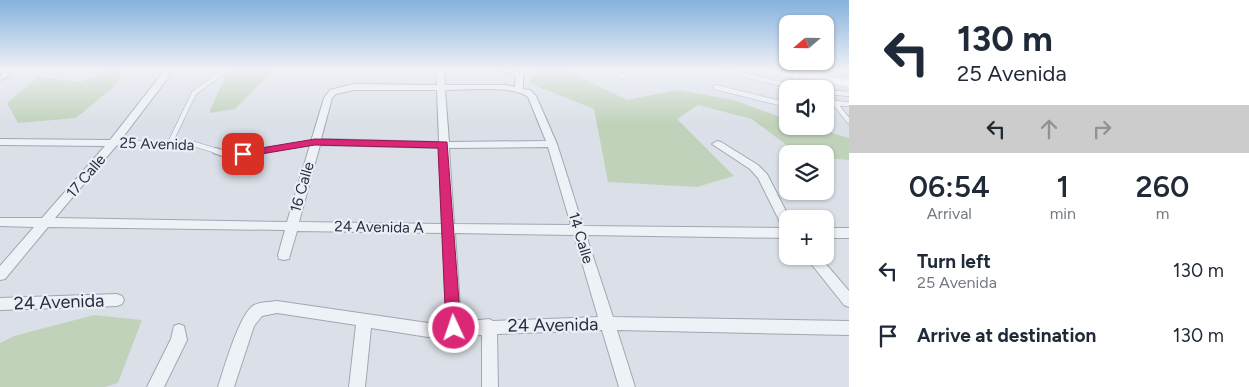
<!DOCTYPE html>
<style>
:root{--surface:#fff;--page:#f2f2f3;--text:#1f2937;--muted:#747a83}
body{margin:0;font-family:Figtree,sans-serif;background:var(--page);color:var(--text);height:100vh;display:flex;flex-direction:column;font-size:19px;white-space:nowrap}
*{box-sizing:border-box;margin:0}
p{font-size:16px;color:var(--muted)}
.icon{flex:none;width:28px;height:28px;fill:none;stroke:currentColor;stroke-width:2;stroke-linecap:round;stroke-linejoin:round}
.map{position:relative;flex:1;overflow:hidden}
.drawer{display:flex;flex-direction:column;background:var(--surface);width:400px}
.drawer>*{flex:none}
.hud{background:#fff;color:var(--text);overflow:hidden}
.needle{width:32px;rotate:250deg}
.tools{position:absolute;left:779px;top:15px;display:grid;gap:10px}
.tools a{display:grid;place-items:center;width:55px;height:55px;border-radius:10px;background:var(--surface);box-shadow:0 1px 4px #0004;font-size:25px}
.pin{position:absolute;display:grid;place-items:center;width:42px;height:42px;color:#fff;margin:-21px;border-radius:10px;box-shadow:0 2px 8px #0006}
.me{position:absolute;width:55px;margin:-28px;rotate:357deg;stroke-linejoin:round;filter:drop-shadow(0 0 4px #0008)}
.turn{display:flex;align-items:center;gap:18px;height:105px;padding:0 25px;font-size:22px}
.turn .icon{width:65px;height:65px;stroke-width:2.5}
.turn b{display:block;font-size:35px;line-height:42px}
.lanes{display:flex;align-items:center;height:48px;padding:0 25px;background:#0003;justify-content:center;gap:25px;direction:ltr}
.lanes .off{opacity:.35}
.eta{display:flex;justify-content:space-evenly;align-items:center;height:85px;text-align:center}
.eta b{font-size:30px;font-weight:600;line-height:35px}
ul{padding:0;list-style:none}
li{display:flex;align-items:center;gap:15px;height:65px;padding:0 25px}
li div{flex:1}
li b{display:block;font-size:19px}
li em{font-style:normal}
main{display:flex;flex:1;min-height:0}
.map>svg:first-child{display:block}
.green{fill:#c1d2bb}
.lines{fill:none;stroke-linecap:round;stroke-linejoin:round}
.service-far1-casing{stroke:#a0a7b2;stroke-width:5.5}
.service-casing{stroke:#a0a7b2;stroke-width:8}
.minor-casing{stroke:#a0a7b2;stroke-width:2}
.service-far1{stroke:#eef1f5;stroke-width:4.5}
.service{stroke:#eef1f5;stroke-width:5.5}
.minor{fill:#eef1f5;fill-rule:evenodd}
.secondary{fill:#fff;fill-rule:evenodd}
.route{fill:#db2777;stroke:#8e194d}
.labels{text-anchor:middle;dominant-baseline:central;stroke-width:4.5;stroke-linejoin:round;paint-order:stroke}
.street-label{font-size:15px;fill:#242d3f;stroke:#ebeff5}
.near-street-label{font-size:18px;fill:#242d3f;stroke:#ebeff5}
</style>
<main>
<div class="map">
<svg width="849" height="387" viewBox="0 0 849 387">
<rect width="100%" height="100%" fill="#dbe0e8"/>
<path class="green" d="M110 70H123L117 84 76 118 18 123 7 103 38 77 81 82Z
M239 70H273L235 109 209 113 224 79Z
M537 70H566L627 100 678 90 733 100 787 119 788 126H809L849 138V160L825 158V154H798L752 119 698 105 677 119 734 176 697 187 608 182 594 109 529 83Z
M94 315 142 320 118 383 105 387H0V343L14 336Z"/>
<g class="lines">
<defs>
<path id="service-far1" d="M724 70 798 88
M835 70 849 71
M794 75 798 89
M621 77 628 70
M715 87 788 105
M849 94 826 92 849 121
M833 103 849 104
M113 143 194 144 220 152
M170 143 194 93 226 70
M253 152 315 142"/>
<path id="service" d="M216 151 225 154 261 151"/>
<path id="minor" d="M2 70H10L8 77 0 80Z
M436 70H444L445 85H506L515 87 516 76 498 70H510L523 73V89L530 90 536 96 557 144 583 226 783 228 758 178 750 169 712 144 717 141 721 142 758 165 767 174 790 219H788V238L586 235 613 317 849 321V335L617 330 635 387H619L602 330 497 334 498 387H482V335L428 337 371 328 365 387H349L356 325 277 313 262 316 254 326 234 387H218C224 369 239 314 254 305 260 302 270 302 277 301L428 323H446L443 233 297 231 290 255 289 259 284 260 279 259 278 255 285 230 48 227 5 279 0 280V266L34 227 0 226V218H42L105 146 0 145V139L110 140 164 71H170V75L117 145 55 218 287 222 324 98 330 90 353 84 437 85ZM353 90H437L439 142 321 139 332 98 336 94ZM445 90C465 90 513 85 528 97L546 141 449 142ZM320 145 439 148 442 224 299 222ZM548 147 571 225 454 224 449 148ZM455 233 574 235 598 317 493 321 489 319 461 322Z
M825 228H849V238H825Z
M805 256H819L849 291V307L844 305Z
M117 294 122 296 124 300 122 304 117 306 0 310V298Z
M179 324 184 326 187 340 164 387H147L171 339 174 326Z"/>
</defs>
<use href="#service-far1" class="service-far1-casing"/>
<use href="#service" class="service-casing"/>
<use href="#minor" class="minor-casing"/>
<use href="#service-far1" class="service-far1"/>
<use href="#service" class="service"/>
<use href="#minor" class="minor"/>
<path class="secondary" d="M766 70H788L849 80V86L771 73Z"/>
</g>
<linearGradient id="sky" x2="0" y2="1"><stop stop-color="#85b1dd"/><stop offset="0.56" stop-color="#eff1f5"/><stop offset="1" stop-color="#eff1f5" stop-opacity="0"/></linearGradient>
<rect width="849" height="124" fill="url(#sky)"/>
<path class="route" d="M315 139 447 142 461 328 459 333 454 335 448 333 446 328 438 148 315 145 243 157 238 154 243 151Z"/>
<g class="labels">
<g class="street-label">
<text transform="translate(157 144) rotate(2)">25 Avenida</text>
<text transform="translate(86 176) rotate(-50)">17 Calle</text>
<text transform="translate(302 187) rotate(-74)">16 Calle</text>
<text transform="translate(379 227) rotate(1)">24 Avenida A</text>
<text transform="translate(581 238) rotate(73)">14 Calle</text>
</g>
<g class="near-street-label">
<text transform="translate(59 302) rotate(-2)">24 Avenida</text>
<text transform="translate(553 325) rotate(-1)">24 Avenida</text>
</g>
</g>
</svg>
<div class="tools">
<a><svg class="needle" viewBox="-14 -14 28 28"><path d="M0-13l5 13h-10z" fill="#e53935"/><path d="M0 13l5-13h-10z" fill="#747a83"/></svg></a>
<a><svg class="icon" aria-label="sound" viewBox="0 0 24 24"><path d="M4 9h4l5-4v14l-5-4H4zM17 9q2 3 0 6"/></svg></a>
<a><svg class="icon" aria-label="layers" viewBox="0 0 24 24"><path d="M12 4l9 5-9 5-9-5zM3 14l9 5 9-5"/></svg></a>
<a>+</a>
</div>
<div class="pin" style="left:243px;top:154px;background:#d93025"><svg class="icon" aria-label="arrive" viewBox="0 0 24 24"><path d="M6 21V4h12l-3 4 3 4H6"/></svg></div>
<svg class="me" style="left:454px;top:328px" viewBox="-20 -20 40 40"><circle r="17" fill="#db2777" stroke="#fff" stroke-width="3"/><path d="M0-11L8 9 0 5-8 9z" fill="#fff"/></svg>
</div>
<section class="drawer">
<div class="hud">
<div class="turn"><svg class="icon" aria-label="left" viewBox="0 0 24 24"><path d="M17 20v-9H6M10 6l-5 5 5 5"/></svg><div><b>130 m</b>25 Avenida</div></div>
<div class="lanes"><svg class="icon" aria-label="left" viewBox="0 0 24 24"><path d="M17 20v-9H6M10 6l-5 5 5 5"/></svg><svg class="icon off" aria-label="ahead" viewBox="0 0 24 24"><path d="M12 20V5M6 11l6-6 6 6"/></svg><svg class="icon off" aria-label="right" viewBox="0 0 24 24"><path d="M7 20v-9h11M14 6l5 5-5 5"/></svg></div>
</div>
<div class="eta">
<div><b>06:54</b><p>Arrival</p></div>
<div><b>1</b><p>min</p></div>
<div><b>260</b><p>m</p></div>
</div>
<ul>
<li><svg class="icon" aria-label="left" viewBox="0 0 24 24"><path d="M17 20v-9H6M10 6l-5 5 5 5"/></svg><div><b>Turn left</b><p>25 Avenida</p></div><em>130 m</em></li>
<li><svg class="icon" aria-label="arrive" viewBox="0 0 24 24"><path d="M6 21V4h12l-3 4 3 4H6"/></svg><div><b>Arrive at destination</b></div><em>130 m</em></li>
</ul>
</section>
</main>
